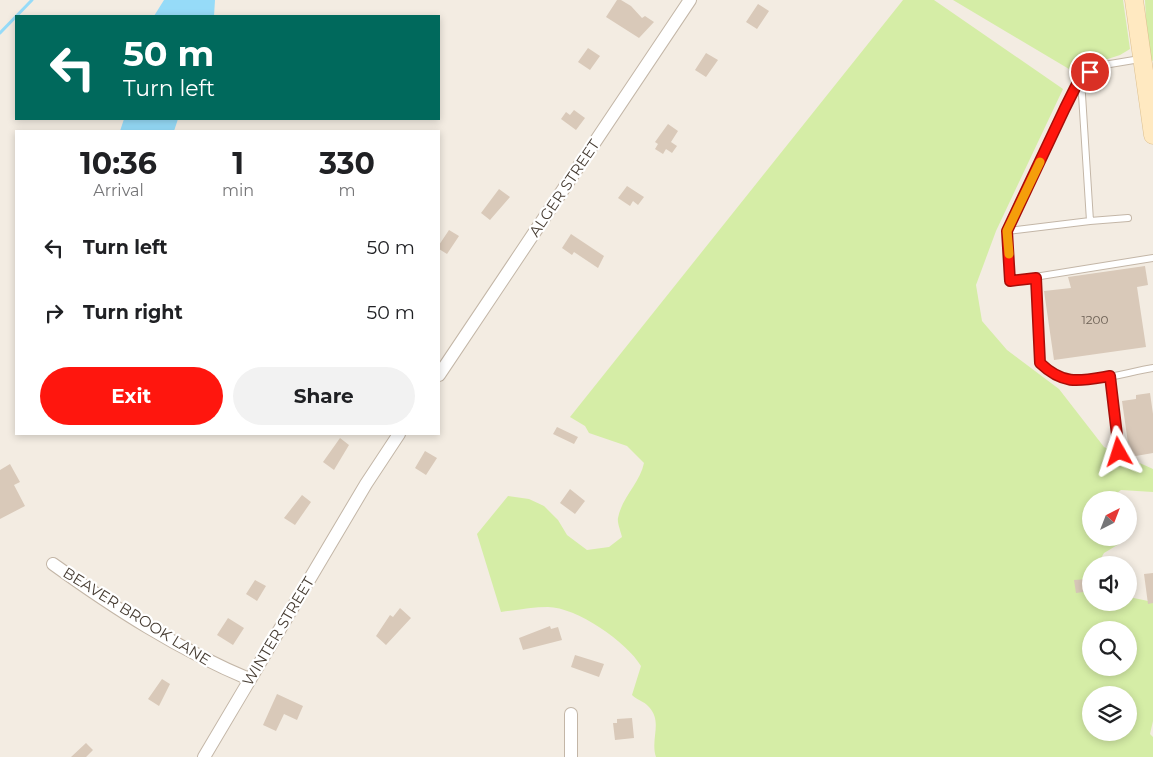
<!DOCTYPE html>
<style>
:root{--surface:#fff;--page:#f2f2f2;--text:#202124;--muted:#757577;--accent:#ff160e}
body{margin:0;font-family:Montserrat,sans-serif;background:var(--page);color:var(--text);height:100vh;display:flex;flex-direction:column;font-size:19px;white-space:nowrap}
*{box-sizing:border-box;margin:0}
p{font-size:16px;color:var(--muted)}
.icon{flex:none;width:28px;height:28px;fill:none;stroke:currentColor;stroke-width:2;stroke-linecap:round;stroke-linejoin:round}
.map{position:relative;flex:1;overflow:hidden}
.details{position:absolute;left:15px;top:130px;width:425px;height:305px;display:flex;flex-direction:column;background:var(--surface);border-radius:0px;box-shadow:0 2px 8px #0003}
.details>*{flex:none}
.hud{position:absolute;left:15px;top:15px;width:425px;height:105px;border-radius:0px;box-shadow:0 2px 8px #0003;background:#00695c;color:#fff;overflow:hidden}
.needle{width:32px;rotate:42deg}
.buttons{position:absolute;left:1082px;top:491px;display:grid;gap:10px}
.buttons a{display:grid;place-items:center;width:55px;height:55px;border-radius:50%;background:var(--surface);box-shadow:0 2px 8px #0003;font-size:25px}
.pin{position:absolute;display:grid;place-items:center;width:42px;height:42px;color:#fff;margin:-21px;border:2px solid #fff;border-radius:50%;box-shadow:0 1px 5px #0007}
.me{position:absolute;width:55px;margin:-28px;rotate:354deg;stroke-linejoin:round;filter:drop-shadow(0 0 4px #0008)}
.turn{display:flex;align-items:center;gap:18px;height:105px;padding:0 25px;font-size:22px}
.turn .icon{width:65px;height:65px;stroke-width:2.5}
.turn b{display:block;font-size:35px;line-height:42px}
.eta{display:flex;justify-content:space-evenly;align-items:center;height:85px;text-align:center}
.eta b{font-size:30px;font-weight:700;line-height:35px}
.button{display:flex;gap:10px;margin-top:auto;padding:10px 25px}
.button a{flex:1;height:58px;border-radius:30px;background:var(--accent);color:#fff;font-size:20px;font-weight:700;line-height:58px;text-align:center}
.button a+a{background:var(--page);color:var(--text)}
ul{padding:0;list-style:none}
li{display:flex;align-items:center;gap:15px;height:65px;padding:0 25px}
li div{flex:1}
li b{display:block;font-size:19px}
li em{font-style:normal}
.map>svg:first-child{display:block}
.green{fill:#d5eda6;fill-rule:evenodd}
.water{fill:#96dbf8}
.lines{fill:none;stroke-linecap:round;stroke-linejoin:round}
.stream{stroke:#96dbf8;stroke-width:3}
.building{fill:#d9c9b9}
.service-casing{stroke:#c3b6a7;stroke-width:8}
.minor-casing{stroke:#c3b6a7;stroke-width:14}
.secondary-casing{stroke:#dcbf8e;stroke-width:19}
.service{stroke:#fff;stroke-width:6}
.minor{stroke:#fff;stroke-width:12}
.secondary{stroke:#ffe9c1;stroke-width:18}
.route-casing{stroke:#a60e09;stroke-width:12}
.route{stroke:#ff160e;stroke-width:9}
.slow{stroke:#f59e0b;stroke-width:9}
.labels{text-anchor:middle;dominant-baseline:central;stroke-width:4.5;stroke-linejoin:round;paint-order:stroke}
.number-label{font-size:12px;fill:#6b5f54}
.street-label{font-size:15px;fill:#463c32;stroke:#fff}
</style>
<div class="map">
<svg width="1153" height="757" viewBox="0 0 1153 757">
<rect width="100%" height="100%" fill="#f3ece2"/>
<path class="green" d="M903 0H934L1063 89 996 231 976 285 982 321 1007 350 1059 389 1104 447 1153 469V492L1121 490 1108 500H1091V538H1119V544L1104 553 1097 565H1091V602H1129V597L1153 602V721L1150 734 1153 737V757H656C650 739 663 722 649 707 644 701 637 700 632 695L641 666C627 642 576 607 548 607 533 607 517 610 501 612L477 534 508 496 529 499 544 506 558 520 567 535 587 550 609 547 622 537C621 532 617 523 618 518 622 497 640 483 644 463L627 446 589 433 585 426 570 417ZM1091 630H1129V668H1091ZM1091 695H1129V732H1091Z
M953 0H1123L1130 49 1120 55 1074 70 1069 69Z
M1145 0H1153V61L1148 58Z"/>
<path class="water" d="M164 0H215L214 16H154Z
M124 119H178L174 131H120Z"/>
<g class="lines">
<path class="stream" d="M0 33 32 0"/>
</g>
<path class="building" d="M617 0H621L631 6 642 18 645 16 654 22 639 38 606 17Z
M758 4 769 11 757 29 746 22Z
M588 48 600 56 590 70 578 62Z
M706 53 718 60 706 77 695 70Z
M574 110 585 118 576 130 561 119 566 112 570 115Z
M668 124 678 131 671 142 677 146 672 153 666 149 663 154 655 149 658 144 655 142Z
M627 186 644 197 638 205 633 201 630 206 618 198Z
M499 189 510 197 490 220 481 213Z
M449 230 459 236 447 254 439 249V245Z
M571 234 604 256 598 268 574 252 572 255 562 248Z
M1145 266 1148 285 1137 287 1146 347 1054 360 1044 291 1071 288 1068 277Z
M1150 393 1153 414V453L1130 457 1122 401 1136 399V395Z
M557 427 578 437 574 444 553 434Z
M340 438 349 445 334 470 323 462Z
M425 451 437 458 426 475 415 468Z
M10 464 20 482 14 485 25 506 0 519V470Z
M570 489 585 501 575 514 560 503Z
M302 495 311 502 295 525 284 518Z
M1153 573V603L1148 604 1144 574Z
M1088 579 1090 591 1076 593 1074 580Z
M255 580 266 586 257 601 246 594Z
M400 608 411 618 386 645 376 636 390 615 393 617Z
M228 618 244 628 233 645 217 635Z
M550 626 551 629 558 627 562 640 523 650 519 638Z
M575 655 604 664 599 677 571 667Z
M162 679 170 684 159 706 148 699Z
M277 694 303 706 297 720 284 714 276 731 263 725Z
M632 718 634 738 615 740 613 723H617V719Z
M86 743 93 750 86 757H71Z"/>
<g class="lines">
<defs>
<path id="service" d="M1140 59 1098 66 1080 78 1007 231 1010 281 1153 258
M1090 221 1128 218
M1007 231 1090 221 1081 79
M1036 278 1040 363C1047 370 1056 378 1066 380 1091 384 1128 372 1153 368
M1110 375 1119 452"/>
<path id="minor" d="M439 375 690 0
M53 564C114 608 179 650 249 679
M204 757 366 484 399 434
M571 757V714"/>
<path id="secondary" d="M1134 0 1153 135"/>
</defs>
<use href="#service" class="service-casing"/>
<use href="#minor" class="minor-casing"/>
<use href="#secondary" class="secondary-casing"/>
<use href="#service" class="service"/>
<use href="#minor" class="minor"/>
<use href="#secondary" class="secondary"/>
</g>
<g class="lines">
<defs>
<path id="route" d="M1090 72 1080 78 1065 108 1007 231 1010 281 1036 278 1040 363C1064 386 1080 381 1110 376L1119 452"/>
</defs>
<use href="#route" class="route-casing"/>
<use href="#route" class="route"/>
<path class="slow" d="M1009 254 1007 231 1040 162"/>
</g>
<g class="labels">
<g class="number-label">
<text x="1095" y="319">1200</text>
</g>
<g class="street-label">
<text transform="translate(564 188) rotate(-56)">ALGER STREET</text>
<text transform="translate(137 616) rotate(32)">BEAVER BROOK LANE</text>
<text transform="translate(278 631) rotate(-59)">WINTER STREET</text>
</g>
</g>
</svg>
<div class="buttons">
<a><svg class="needle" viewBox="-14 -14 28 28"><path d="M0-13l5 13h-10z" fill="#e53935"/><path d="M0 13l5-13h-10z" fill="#757577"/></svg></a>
<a><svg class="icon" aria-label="sound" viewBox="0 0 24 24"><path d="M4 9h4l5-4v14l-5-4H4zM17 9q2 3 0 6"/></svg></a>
<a><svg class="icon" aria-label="search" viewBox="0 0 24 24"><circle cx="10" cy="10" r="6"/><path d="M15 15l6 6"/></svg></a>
<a><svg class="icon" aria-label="layers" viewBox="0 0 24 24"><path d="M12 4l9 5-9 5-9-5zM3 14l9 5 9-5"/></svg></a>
</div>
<div class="pin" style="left:1090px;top:72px;background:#d93025"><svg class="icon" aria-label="arrive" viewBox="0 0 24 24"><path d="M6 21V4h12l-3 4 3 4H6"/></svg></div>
<svg class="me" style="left:1119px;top:452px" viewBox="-20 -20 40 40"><path d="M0-17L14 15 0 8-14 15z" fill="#ff160e" stroke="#fff" stroke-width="4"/></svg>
<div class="hud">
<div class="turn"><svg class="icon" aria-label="left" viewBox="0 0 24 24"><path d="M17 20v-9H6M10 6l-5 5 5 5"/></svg><div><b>50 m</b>Turn left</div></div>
</div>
<section class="details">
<div class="eta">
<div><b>10:36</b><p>Arrival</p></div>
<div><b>1</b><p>min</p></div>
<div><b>330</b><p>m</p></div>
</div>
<ul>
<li><svg class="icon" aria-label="left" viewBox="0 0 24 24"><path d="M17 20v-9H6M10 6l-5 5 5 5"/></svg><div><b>Turn left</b></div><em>50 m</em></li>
<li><svg class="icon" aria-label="right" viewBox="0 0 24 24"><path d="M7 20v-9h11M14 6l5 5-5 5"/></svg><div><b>Turn right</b></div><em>50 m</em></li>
</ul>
<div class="button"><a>Exit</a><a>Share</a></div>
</section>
</div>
